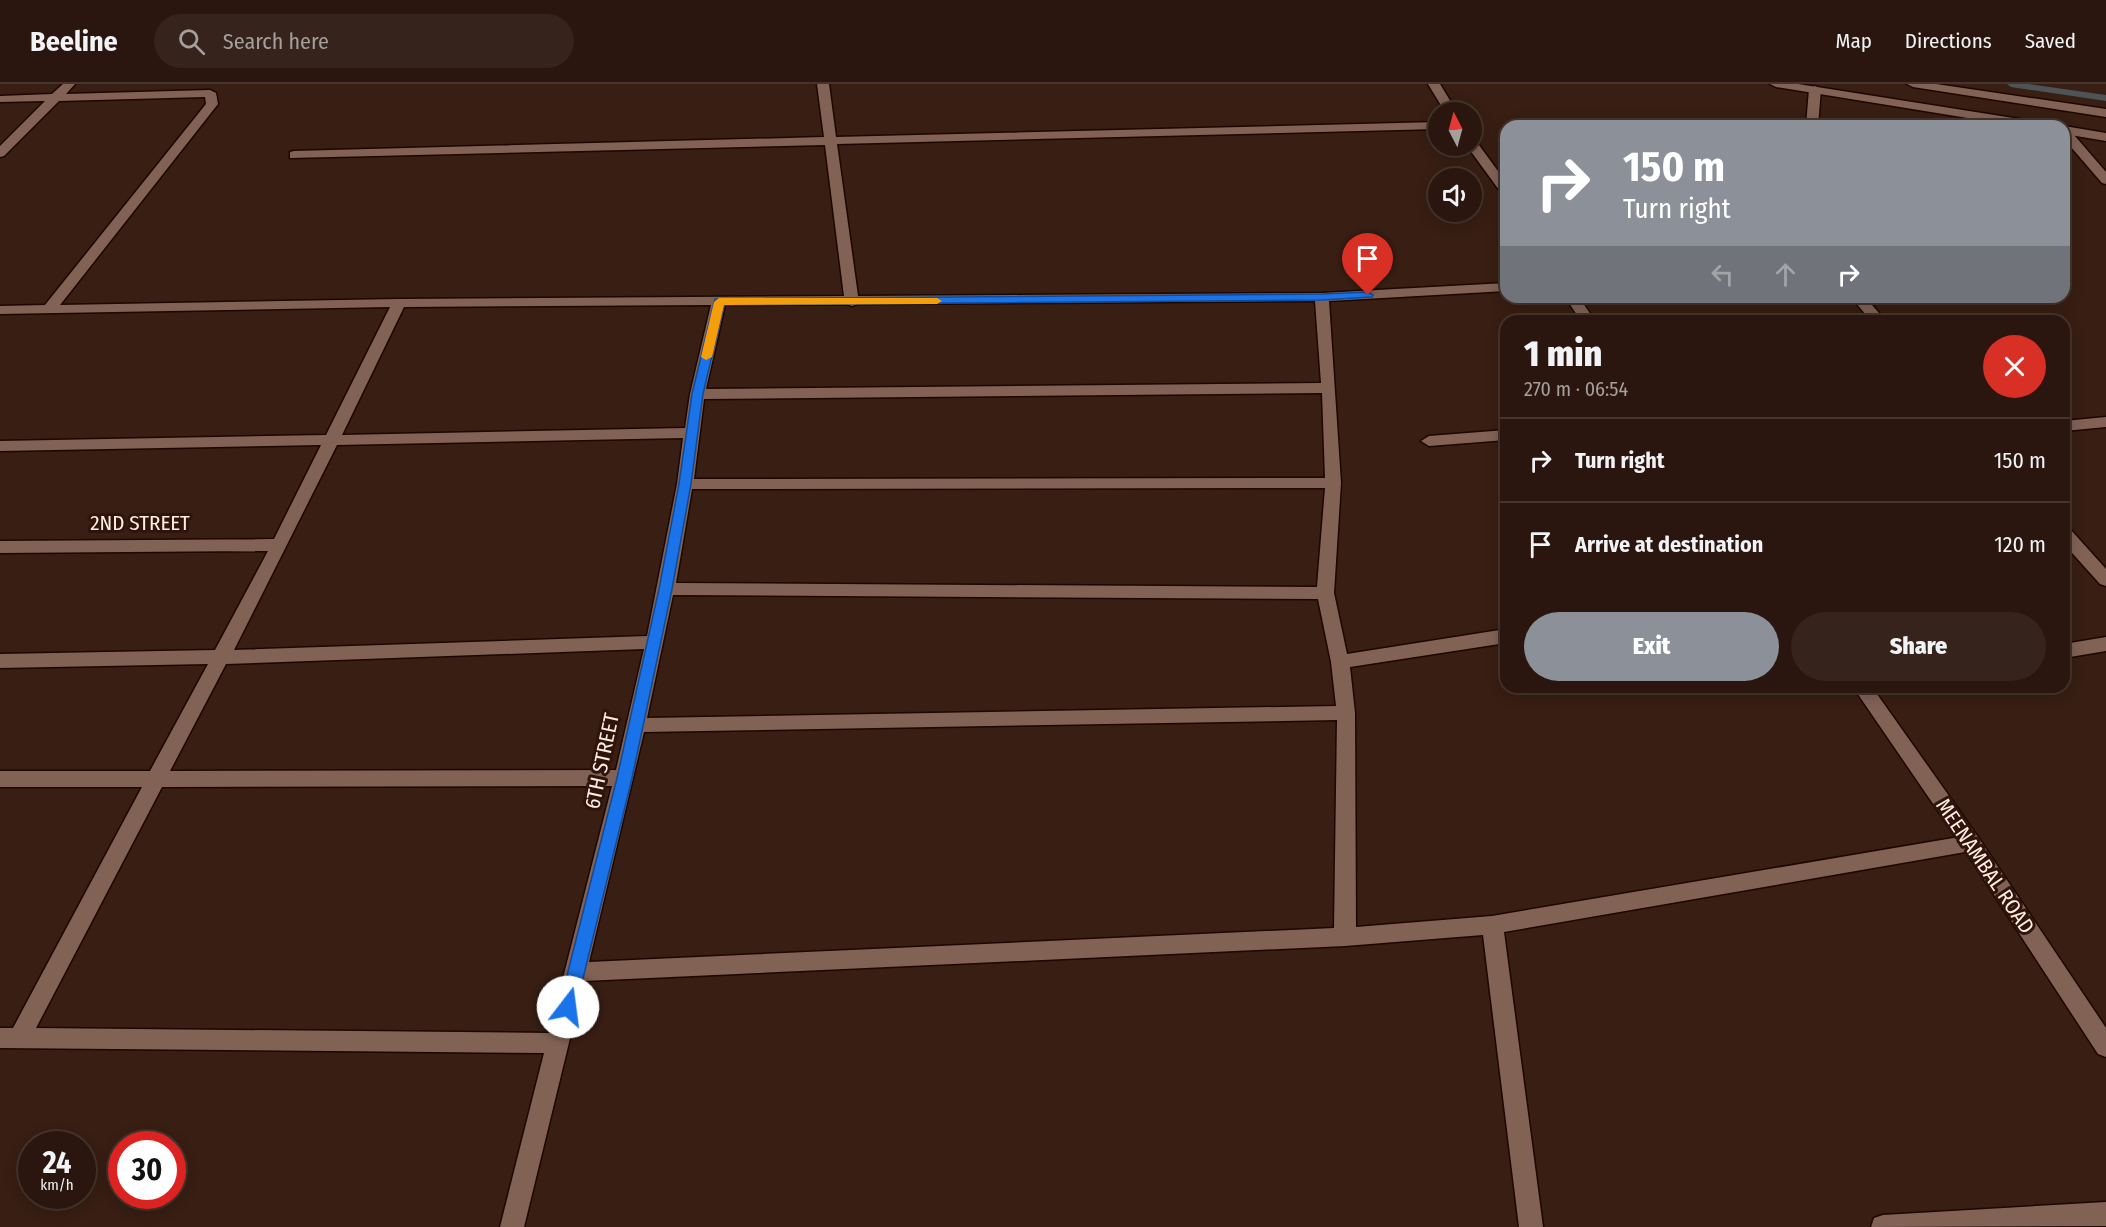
<!DOCTYPE html>
<meta charset="utf-8">
<style>
:root{--surface:#2a160e;--page:#36231c;--text:#f1f3f6;--muted:#a59f9e;--line:#46352e;--accent:#8c9099}
body{margin:0;font-family:"Fira Sans Condensed",sans-serif;background:var(--page);color:var(--text);height:100vh;display:flex;flex-direction:column;font-size:22px;white-space:nowrap}
*{box-sizing:border-box;margin:0}
p{font-size:20px;color:var(--muted)}
.icon{flex:none;width:33px;height:33px;fill:none;stroke:currentColor;stroke-width:2;stroke-linecap:round;stroke-linejoin:round}
.map{position:relative;flex:1;overflow:hidden}
.sheet{position:absolute;left:1500px;top:231px;width:570px;height:378px;display:flex;flex-direction:column;background:var(--surface);border-radius:18px;box-shadow:0 3px 15px #0003,0 0 0 2px var(--line)}
.sheet>*{flex:none}
.guide{position:absolute;left:1500px;top:36px;width:570px;height:183px;border-radius:18px;box-shadow:0 3px 15px #0003,0 0 0 2px var(--line);background:#8c9099;color:#fff;overflow:hidden}
.needle{width:39px;rotate:354deg}
.controls{position:absolute;left:1428px;top:18px;display:grid;gap:12px}
.controls a{display:grid;place-items:center;width:54px;height:54px;border-radius:50%;background:var(--surface);box-shadow:0 3px 15px #0003,0 0 0 2px var(--line);font-size:30px}
.speed{position:absolute;left:18px;top:1047px;display:flex;gap:12px;font-size:30px;font-weight:700;text-align:center}
.speed>*{display:grid;place-content:center;width:78px;height:78px;border-radius:50%;background:var(--surface);box-shadow:0 3px 15px #0003,0 0 0 2px var(--line);line-height:1}
.speed small{font-size:15px;font-weight:400}
.speed .limit{border:9px solid #d22;background:#fff;color:#111}
.pin{position:absolute;display:grid;place-items:center;width:51px;height:51px;color:#fff;margin:-62px -26px;border-radius:50% 50% 50% 0;rotate:-45deg;box-shadow:0 0 6px #0007}
.pin .icon{rotate:45deg}
.me{position:absolute;width:66px;margin:-33px;rotate:15deg;stroke-linejoin:round;filter:drop-shadow(0 0 4px #0008)}
.turn{display:flex;align-items:center;gap:21px;height:126px;padding:0 24px;font-size:27px}
.turn .icon{width:78px;height:78px;stroke-width:2.5}
.turn b{display:block;font-size:42px;line-height:51px}
.lanes{display:flex;align-items:center;height:57px;padding:0 24px;background:#0003;justify-content:center;gap:30px;direction:ltr}
.lanes .off{opacity:.35}
.round{display:grid;place-items:center;flex:none;width:63px;height:63px;border-radius:32px;background:var(--page)}
.headline{display:flex;align-items:center;justify-content:space-between;height:102px;padding:0 24px}
h1{font-size:36px;font-weight:800;line-height:45px}
.button{display:flex;gap:12px;margin-top:auto;padding:12px 24px}
.button a{flex:1;height:69px;border-radius:36px;background:var(--accent);color:#fff;font-size:24px;font-weight:800;line-height:69px;text-align:center}
.button a+a{background:var(--page);color:var(--text)}
ul{padding:0;list-style:none}
li{display:flex;align-items:center;gap:18px;height:84px;padding:0 24px;border-top:2px solid var(--line)}
li div{flex:1}
li b{display:block;font-size:22px}
li em{font-style:normal}
header{display:flex;align-items:center;gap:36px;box-sizing:border-box;height:84px;padding:0 30px;background:var(--surface);border-bottom:2px solid var(--line)}
header strong{font-size:28px}
nav{display:flex;gap:33px;margin-inline-start:auto;font-size:21px}
.search{width:420px;height:54px;background:var(--page);display:flex;align-items:center;gap:15px;box-sizing:border-box;padding:0 21px;border-radius:33px;color:var(--muted);font-size:22px}
.map>svg:first-child{display:block}
.lines{fill:none;stroke-linecap:round;stroke-linejoin:round}
.stream{fill:#4c5456;fill-rule:evenodd}
.lane-casing{stroke:#1e0701;stroke-width:3}
.street-casing{stroke:#1e0701;stroke-width:3}
.secondary-casing{stroke:#1e0701;stroke-width:3}
.lane{fill:#816255;fill-rule:evenodd}
.street{fill:#816255;fill-rule:evenodd}
.secondary{fill:#816255;fill-rule:evenodd}
.route{fill:#1a73e8;stroke:#114b97;stroke-width:1.5}
.slow{fill:#f59e0b}
.labels{text-anchor:middle;dominant-baseline:central;stroke-width:6;stroke-linejoin:round;paint-order:stroke}
.street-label{font-size:21px;fill:#ffece5;stroke:#2e140a}
</style>
<header>
<strong>Beeline</strong>
<div class="search"><svg class="icon" aria-label="search" viewBox="0 0 24 24"><circle cx="10" cy="10" r="6"/><path d="M15 15l6 6"/></svg>Search here</div>
<nav><a>Map</a><a>Directions</a><a>Saved</a></nav>
</header>
<div class="map">
<svg width="2106" height="1143" viewBox="0 0 2106 1143">
<rect width="100%" height="100%" fill="#381e13"/>
<g class="lines">
<path class="stream" d="M2007 0H2028L2106 11V17L2011 3Z"/>
<defs>
<path id="lane" d="M2064 43 2068 44 2106 88V100L2102 99 2064 55Z"/>
<path id="street" d="M63 0H75L66 10 210 6 216 9 218 20 60 221 399 215 844 212 825 61 290 74V68L294 67 824 53 817 0H829L836 53 1438 38V45L837 60 858 212 1322 209 1506 199V207L1329 217 1341 399 1334 509 1347 570 1506 545V559L1350 583 1355 629 1356 843 1492 832 1971 751 1978 753 1981 759 1978 765 1971 767 1504 848 1543 1143H1519L1483 851 1345 862 584 897 524 1143H500L544 969 0 964V944H13L142 703H0V687H150L208 580 0 584V570L215 566 268 467 0 469V457L274 455 321 361 0 367V357L326 351 390 223 0 230V222L45 221 206 20 205 13 59 17 4 72 0 73V62L45 17 0 18V12L52 10ZM1315 217 1321 299 706 305 725 221 847 220 852 222 857 220ZM711 221 690 310 685 344 342 351 404 223ZM1322 309 1325 394 694 395 704 315ZM683 354 677 400 647 552 234 566 337 361ZM1325 404 1317 503 676 499 692 405ZM673 511 1318 515 1331 578 1336 622 647 634ZM644 565 616 686 170 687 226 580ZM1337 636 1334 844 589 878 644 648ZM612 702 549 949 36 944 162 703Z
M1815 2 1821 5 1818 42H1806L1809 5Z
M1851 213H1865L1886 237H1871Z
M2106 333V343L2064 347V337Z
M1506 346V356L1429 362 1421 357 1429 352Z
M2064 443 2070 445 2106 485V502L2100 500 2064 460Z
M2106 553V567L2064 574V560Z
M2106 1118V1142L1871 1143 1874 1134 1883 1131Z"/>
<path id="secondary" d="M1428 0H1440L1457 28H1445Z
M1770 0H1798L2039 38 2045 42H2017L1776 3Z
M1907 0H1936L2106 25V33L1913 3Z
M2064 42 2106 49V57L2064 50Z
M1472 56 1476 57 1506 98V111L1502 110 1467 62H1472Z
M1565 213H1579L1595 237H1581Z
M1853 603H1872L1978 753 2106 944V973L2098 970 1964 765Z"/>
</defs>
<use href="#lane" class="lane-casing"/>
<use href="#street" class="street-casing"/>
<use href="#secondary" class="secondary-casing"/>
<use href="#lane" class="lane"/>
<use href="#street" class="street"/>
<use href="#secondary" class="secondary"/>
</g>
<path class="route" d="M1368 208 1373 211 1372 213 1322 216 724 221 703 310 691 400 672 505 632 694 576 923 574 929 568 931 562 929 559 923 617 694 659 505 679 400 692 310 715 215 1322 210Z"/>
<path class="slow" d="M719 214H937L942 217 937 220 724 221 712 273 706 276 701 273 714 218Z"/>
<g class="labels">
<g class="street-label">
<text x="140" y="439">2ND STREET</text>
<text transform="translate(602 677) rotate(-78)">6TH STREET</text>
<text transform="translate(1985 782) rotate(56)">MEENAMBAL ROAD</text>
</g>
</g>
</svg>
<div class="controls">
<a><svg class="needle" viewBox="-14 -14 28 28"><path d="M0-13l5 13h-10z" fill="#e53935"/><path d="M0 13l5-13h-10z" fill="#a59f9e"/></svg></a>
<a><svg class="icon" aria-label="sound" viewBox="0 0 24 24"><path d="M4 9h4l5-4v14l-5-4H4zM17 9q2 3 0 6"/></svg></a>
</div>
<div class="speed"><div>24<small>km/h</small></div><div class="limit">30</div></div>
<div class="pin" style="left:1368px;top:211px;background:#d93025"><svg class="icon" aria-label="arrive" viewBox="0 0 24 24"><path d="M6 21V4h12l-3 4 3 4H6"/></svg></div>
<svg class="me" style="left:568px;top:923px" viewBox="-20 -20 40 40"><circle r="19" fill="#fff"/><path d="M0-13L10 11 0 6-10 11z" fill="#1a73e8"/></svg>
<div class="guide">
<div class="turn"><svg class="icon" aria-label="right" viewBox="0 0 24 24"><path d="M7 20v-9h11M14 6l5 5-5 5"/></svg><div><b>150 m</b>Turn right</div></div>
<div class="lanes"><svg class="icon off" aria-label="left" viewBox="0 0 24 24"><path d="M17 20v-9H6M10 6l-5 5 5 5"/></svg><svg class="icon off" aria-label="ahead" viewBox="0 0 24 24"><path d="M12 20V5M6 11l6-6 6 6"/></svg><svg class="icon" aria-label="right" viewBox="0 0 24 24"><path d="M7 20v-9h11M14 6l5 5-5 5"/></svg></div>
</div>
<section class="sheet">
<div class="headline"><div><h1>1 min</h1><p>270 m · 06:54</p></div><a class="round" style="background:#d93025;color:#fff"><svg class="icon" aria-label="close" viewBox="0 0 24 24"><path d="M6 6l12 12M18 6L6 18"/></svg></a></div>
<ul>
<li><svg class="icon" aria-label="right" viewBox="0 0 24 24"><path d="M7 20v-9h11M14 6l5 5-5 5"/></svg><div><b>Turn right</b></div><em>150 m</em></li>
<li><svg class="icon" aria-label="arrive" viewBox="0 0 24 24"><path d="M6 21V4h12l-3 4 3 4H6"/></svg><div><b>Arrive at destination</b></div><em>120 m</em></li>
</ul>
<div class="button"><a>Exit</a><a>Share</a></div>
</section>
</div>
